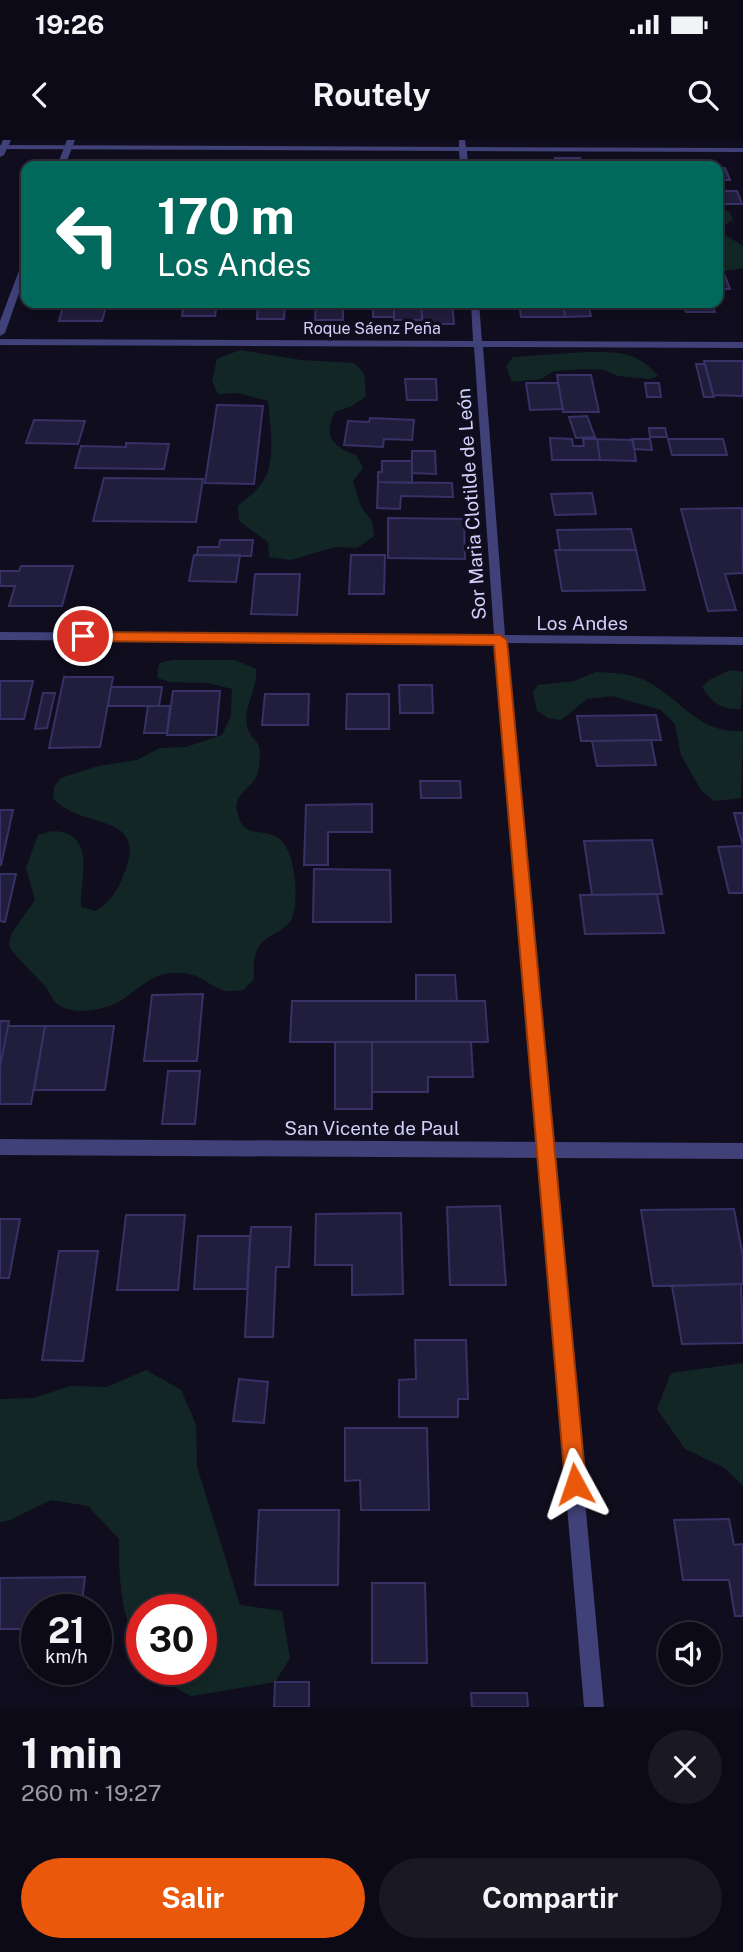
<!DOCTYPE html>
<html lang="es">
<meta charset="utf-8">
<style>
:root{--surface:#0c0a16;--page:#1a1823;--text:#f1f3f6;--muted:#9a9aa1;--line:#2c2b35;--accent:#ea580c}
body{margin:0;font-family:"Public Sans",sans-serif;background:var(--page);color:var(--text);height:100vh;display:flex;flex-direction:column;font-size:26px;white-space:nowrap}
*{box-sizing:border-box;margin:0}
p{font-size:23px;color:var(--muted)}
.icon{flex:none;width:38px;height:38px;fill:none;stroke:currentColor;stroke-width:2;stroke-linecap:round;stroke-linejoin:round}
.map{position:relative;height:1567px;overflow:hidden}
.panel{display:flex;flex-direction:column;background:var(--surface);flex:1}
.panel>*{flex:none}
.top-card{position:absolute;left:21px;top:21px;width:702px;height:147px;border-radius:14px;box-shadow:0 4px 10px #0003,0 0 0 2px var(--line);background:#00695c;color:#fff;overflow:hidden}
.buttons{position:absolute;left:658px;top:1482px;display:grid;gap:14px}
.buttons a{display:grid;place-items:center;width:63px;height:63px;border-radius:50%;background:var(--surface);box-shadow:0 4px 10px #0003,0 0 0 2px var(--line);font-size:35px}
.speed{position:absolute;left:21px;top:1454px;display:flex;gap:14px;font-size:35px;font-weight:700;text-align:center}
.speed>*{display:grid;place-content:center;width:91px;height:91px;border-radius:50%;background:var(--surface);box-shadow:0 4px 10px #0003,0 0 0 2px var(--line);line-height:1}
.speed small{font-size:18px;font-weight:400}
.speed .limit{border:10px solid #d22;background:#fff;color:#111}
.pin{position:absolute;display:grid;place-items:center;width:60px;height:60px;color:#fff;margin:-30px;border:4px solid #fff;border-radius:50%;box-shadow:0 2px 7px #0007}
.me{position:absolute;width:77px;margin:-38px;rotate:355deg;stroke-linejoin:round;filter:drop-shadow(0 0 5px #0008)}
.turn{display:flex;align-items:center;gap:24px;height:147px;padding:0 21px;font-size:32px}
.turn .icon{width:91px;height:91px;stroke-width:2.5}
.turn b{display:block;font-size:49px;line-height:60px}
.round{display:grid;place-items:center;flex:none;width:74px;height:74px;border-radius:37px;background:var(--page)}
.head{display:flex;align-items:center;justify-content:space-between;height:119px;padding:0 21px}
h1{font-size:42px;font-weight:700;line-height:52px}
.cta{display:flex;gap:14px;margin-top:auto;padding:14px 21px}
.cta a{flex:1;height:80px;border-radius:42px;background:var(--accent);color:#fff;font-size:28px;font-weight:700;line-height:80px;text-align:center}
.cta a+a{background:var(--page);color:var(--text)}
.status{display:flex;justify-content:space-between;align-items:center;height:49px;padding:0 35px;background:var(--surface);direction:ltr}
.status svg{height:19px;fill:currentColor}
header{display:flex;justify-content:space-between;align-items:center;height:91px;padding:0 21px;background:var(--surface);font-size:32px;font-weight:700}
.map>svg:first-child{display:block}
.green{fill:#122725}
.building{fill:#211d3d;stroke:#373166;stroke-width:2}
.lines{fill:none;stroke-linecap:round;stroke-linejoin:round}
.minor{fill:#3f4178;fill-rule:evenodd}
.tertiary{fill:#3f4178;fill-rule:evenodd}
.route{fill:#ea580c;stroke:#983908;stroke-width:2}
.labels{text-anchor:middle;dominant-baseline:central;stroke-width:7;stroke-linejoin:round;paint-order:stroke}
.far-street-label{font-size:16px;fill:#d2d0fa;stroke:#100e1e}
.street-label{font-size:19px;fill:#d2d0fa;stroke:#100e1e}
</style>
<div class="status"><b>19:26</b><svg viewBox="0 0 49 12"><path d="M0 12V9h3v3zM5 12V6h3v6zM10 12V3h3v9zM15 12V0h3v12zM26 1h20v11H26zM47 4h2v5h-2z"/></svg></div>
<header><svg class="icon" aria-label="back" viewBox="0 0 24 24"><path d="M15 5l-7 7 7 7"/></svg>Routely<svg class="icon" aria-label="search" viewBox="0 0 24 24"><circle cx="10" cy="10" r="6"/><path d="M15 15l6 6"/></svg></header>
<div class="map">
<svg width="743" height="1567" viewBox="0 0 743 1567">
<rect width="100%" height="100%" fill="#100e1e"/>
<path class="green" d="M718 69 730 72 733 80 723 86 724 94 743 106V128L718 132Z
M240 210 301 220 354 223 364 233 366 256 352 266 335 272C322 296 333 307 356 315L363 328 353 341 361 367 372 381 374 396 357 408 335 407 291 420 269 417 268 402 239 381 238 366C247 358 259 350 265 338 276 317 270 283 268 261L238 253 218 254 212 241 217 219Z
M587 212C619 212 637 211 658 236L649 239 618 236 604 230 584 229 554 231 541 239 512 242 506 226 513 217Z
M172 520H235L256 529C258 550 243 565 247 586 248 594 254 598 258 604 261 611 260 628 257 635 252 648 233 654 237 671 243 700 259 687 277 697 295 707 298 753 294 772 290 794 262 792 256 813 253 821 254 831 254 839L243 850C238 850 231 852 227 851 205 846 201 830 171 833 149 835 138 850 120 861 106 870 72 876 57 864 53 860 49 851 45 846 32 832 20 822 9 806L11 794 35 760 26 728 38 695C50 691 58 689 70 695 93 707 79 746 81 767L95 771C110 763 118 750 124 734 150 670 81 691 53 658L54 647 61 638 98 626 137 620 160 608 186 607 222 595 231 576 232 549 208 543 169 542 158 538 157 530 160 523Z
M730 530 743 532 741 569C720 569 714 564 702 547L709 540Z
M596 532C613 533 629 533 644 540 682 558 696 594 743 591L741 658 714 661 701 650 681 615 675 584 661 570 612 556 587 559 561 580 548 578 537 571 533 552 538 545 574 541Z
M743 1223V1346L725 1328 685 1309 657 1269 671 1233Z
M146 1230 181 1250 196 1285 197 1327 240 1465 282 1471 290 1518 275 1542 191 1556 151 1534 149 1530H201V1470H142V1517C121 1479 119 1441 119 1399L88 1366 51 1360 10 1380 0 1382V1259L33 1258 71 1246 107 1247Z"/>
<path class="building" d="M555 18H580L582 26H557Z
M160 23 210 24 209 26H159Z
M718 28H725L730 40H718Z
M718 51H737L742 64H722Z
M718 136H725L730 149H718Z
M64 163H107L102 181H59Z
M107 163H162L161 168H105Z
M184 163H217L215 176H182Z
M258 163H285L284 179H257Z
M285 163H316V167H284Z
M316 163H343V180H315Z
M360 163H394V177H373V165H360Z
M394 163H421L422 180H394Z
M421 163H452L454 184H423Z
M519 163H563L565 177H521Z
M563 163H588L591 176 565 177Z
M683 163H712L715 172H686Z
M704 221H743V256L713 255Z
M696 224H705L714 257H704Z
M557 235H591L599 272H563Z
M405 239H436L437 260H407Z
M526 243H558L563 269 530 270Z
M645 243H659L661 257H647Z
M217 265 263 266 254 344 205 343Z
M587 276 595 297 576 298 569 277Z
M370 278 414 280 412 300 384 299 383 307 344 305 348 281 369 282Z
M34 280 85 281 78 304 26 303Z
M649 288H665L667 297H650Z
M550 298 572 299 573 306H584L583 299H597L600 320H552Z
M597 299 633 300 636 321 600 320Z
M650 299 652 310 634 309 632 299Z
M668 299H723L727 315H672Z
M126 303 169 304 164 329 75 328 81 306 126 307Z
M412 311H435L436 334 412 333Z
M382 321H412V343L378 342V332H382Z
M104 338 203 339 196 382 93 381Z
M378 342 452 343 453 357 401 356 400 369 377 368Z
M592 353 596 374 555 375 551 354Z
M742 368 743 433 725 434 736 470 708 471 681 369Z
M388 378 464 379 465 419 388 418Z
M631 389 636 410H560L557 390Z
M220 400H253L251 416 197 415 198 407H219Z
M555 410H636L645 450 562 451Z
M194 415H240L236 442 189 441Z
M351 415H385L384 454H349Z
M21 426H73L62 466H9L15 446H0V431H19Z
M255 434H300L297 475 251 474Z
M64 537H113L100 607 49 608Z
M0 541H33L24 579H0Z
M399 545H432L433 573H400Z
M111 547H162L159 566H108Z
M173 551H220L216 595H167Z
M43 553H55L47 588 35 589Z
M265 554H309L308 585H262Z
M347 554H389V589H346Z
M148 566H170L167 593H144Z
M656 575 661 600 581 601 577 576Z
M651 600 656 625 597 626 592 601Z
M420 641H460L461 658H421Z
M372 664V692H328V725H304L306 665Z
M0 670H13L1 725H0Z
M734 673H743V706Z
M652 700 662 754 592 755 584 701Z
M743 706V753H729L718 707Z
M314 729 390 730 391 782H313Z
M0 734H16L5 782 0 781Z
M657 754 664 793 585 794 580 755Z
M416 835H455L457 861H416Z
M203 854 197 921H144L152 855Z
M292 861H485L488 902H290Z
M0 881H9L0 927Z
M8 886H45L31 964H0V927Z
M45 886H114L105 950H34Z
M335 902H372V969H335Z
M372 902H471L473 937H428V952H372Z
M168 931H200L195 984H162Z
M500 1066 506 1145H450L447 1067Z
M734 1069 743 1117V1144L653 1146 641 1070Z
M401 1073 403 1154 352 1155V1125H315L316 1074Z
M126 1075H185L178 1150H117Z
M0 1079H20L9 1138H0Z
M251 1087H291L289 1127H276L273 1197H245Z
M198 1096H250L247 1149H194Z
M59 1111H98L83 1221 42 1220Z
M741 1144 743 1203 682 1204 672 1146Z
M415 1200H466L468 1259H458V1277H399V1240L416 1239Z
M239 1239 268 1242 264 1283 233 1281Z
M345 1288H427L429 1370H361L360 1340 345 1341Z
M259 1370H339L338 1445H255Z
M729 1379 734 1405 743 1404V1476H735L729 1440H683L674 1380Z
M85 1437 81 1470H37V1527H28L34 1489H0V1438Z
M372 1443H425L427 1523H372Z
M275 1542H309V1567H274Z
M471 1553H527L528 1567H472Z"/>
<g class="lines">
<path class="minor" d="M459 0H465L466 7 743 8V12L467 11 468 26H460L459 11 0 9V5L459 7Z
M471 163H479L482 201 743 202V208L483 207 505 495 743 497V505L506 503 604 1567H584L494 503 0 500V492L494 495 474 207 0 205V199L473 201Z"/>
<path class="tertiary" d="M3 0H11L4 15 0 17V7Z
M67 0H75L65 26H57Z
M23 120H26V133L5 193 0 196V181Z
M0 999 743 1003V1019L0 1015Z"/>
</g>
<path class="route" d="M83 492 500 495 507 500 586 1344 583 1352 575 1355 568 1352 565 1344 494 505 83 501 77 496Z"/>
<g class="labels">
<g class="far-street-label">
<text x="372" y="188">Roque Sáenz Peña</text>
</g>
<g class="street-label">
<text transform="translate(471 364) rotate(-94)">Sor Maria Clotilde de León</text>
<text x="582" y="483">Los Andes</text>
<text x="372" y="988">San Vicente de Paul</text>
</g>
</g>
</svg>
<div class="buttons">
<a><svg class="icon" aria-label="sound" viewBox="0 0 24 24"><path d="M4 9h4l5-4v14l-5-4H4zM17 9q2 3 0 6"/></svg></a>
</div>
<div class="speed"><div>21<small>km/h</small></div><div class="limit">30</div></div>
<div class="pin" style="left:83px;top:496px;background:#d93025"><svg class="icon" aria-label="arrive" viewBox="0 0 24 24"><path d="M6 21V4h12l-3 4 3 4H6"/></svg></div>
<svg class="me" style="left:575px;top:1344px" viewBox="-20 -20 40 40"><path d="M0-17L14 15 0 8-14 15z" fill="#ea580c" stroke="#fff" stroke-width="4"/></svg>
<div class="top-card">
<div class="turn"><svg class="icon" aria-label="left" viewBox="0 0 24 24"><path d="M17 20v-9H6M10 6l-5 5 5 5"/></svg><div><b>170 m</b>Los Andes</div></div>
</div>
</div>
<section class="panel">
<div class="head"><div><h1>1 min</h1><p>260 m · 19:27</p></div><a class="round"><svg class="icon" aria-label="close" viewBox="0 0 24 24"><path d="M6 6l12 12M18 6L6 18"/></svg></a></div>
<div class="cta"><a>Salir</a><a>Compartir</a></div>
</section>
